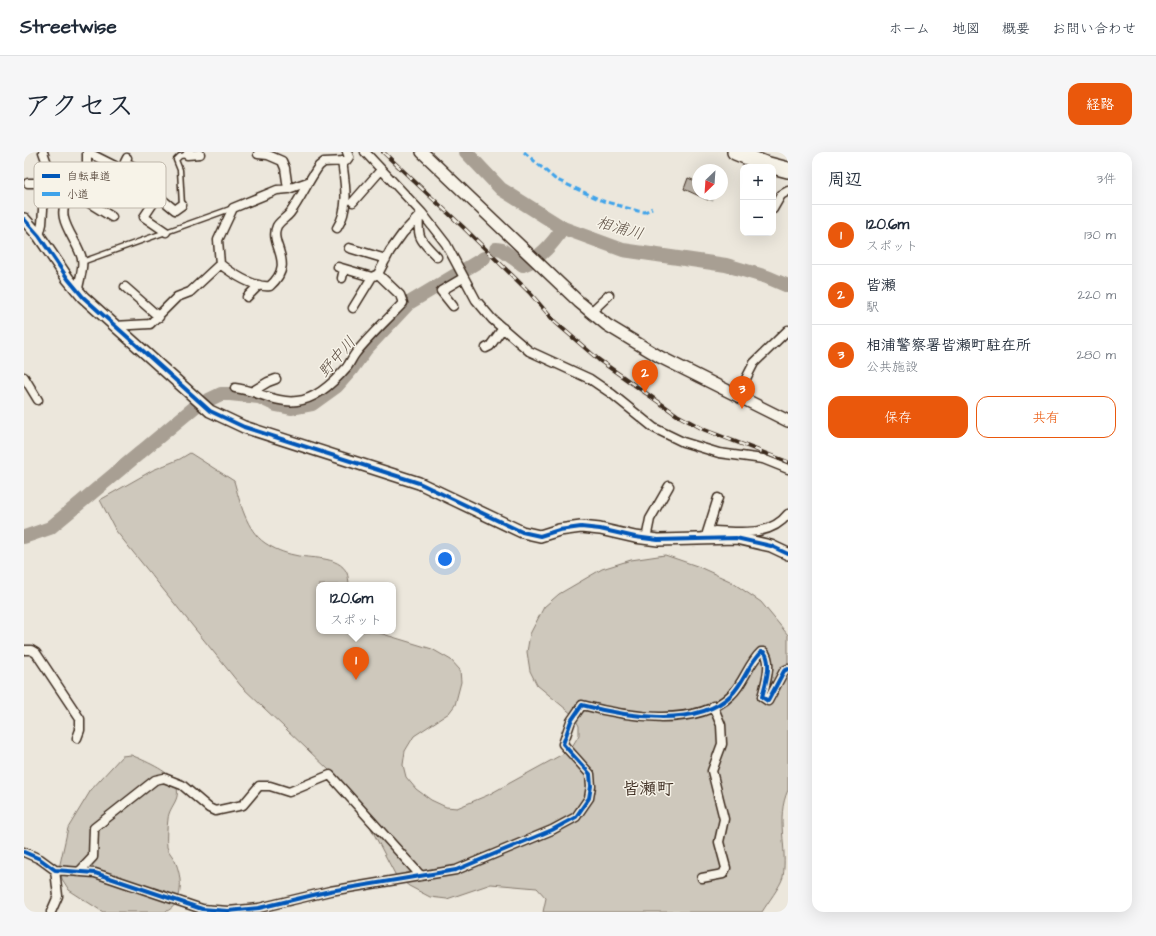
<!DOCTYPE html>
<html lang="ja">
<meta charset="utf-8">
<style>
body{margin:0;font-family:"Architects Daughter","Klee One",sans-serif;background:#f6f6f7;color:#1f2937}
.controls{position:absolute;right:12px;top:12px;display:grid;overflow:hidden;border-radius:8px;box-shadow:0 4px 16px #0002}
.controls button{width:36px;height:36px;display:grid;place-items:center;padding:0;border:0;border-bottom:1px solid #e0e1e3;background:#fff;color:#1f2937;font:20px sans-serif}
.compass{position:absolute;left:668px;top:12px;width:36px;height:36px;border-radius:50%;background:#fff;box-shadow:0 4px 16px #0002;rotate:205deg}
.you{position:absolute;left:421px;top:407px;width:14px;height:14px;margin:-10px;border:3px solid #fff;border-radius:50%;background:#1a73e8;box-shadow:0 0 0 6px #1a73e833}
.badge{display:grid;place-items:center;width:26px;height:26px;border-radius:50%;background:#ea580c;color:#fff;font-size:13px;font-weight:700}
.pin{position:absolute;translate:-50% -33px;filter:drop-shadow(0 1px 2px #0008)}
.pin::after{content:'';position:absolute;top:21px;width:14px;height:12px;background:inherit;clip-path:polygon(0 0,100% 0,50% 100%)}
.popup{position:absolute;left:292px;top:430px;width:80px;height:52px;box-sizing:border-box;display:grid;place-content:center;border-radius:8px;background:#fff;filter:drop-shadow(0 1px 3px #0005);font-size:13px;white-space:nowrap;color:#747a83}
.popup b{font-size:15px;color:#1f2937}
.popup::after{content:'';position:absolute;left:50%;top:100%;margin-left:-8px;border:8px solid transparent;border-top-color:#fff}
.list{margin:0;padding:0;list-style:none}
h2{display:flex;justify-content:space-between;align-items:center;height:52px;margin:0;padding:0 16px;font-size:17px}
h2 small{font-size:13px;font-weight:400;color:#747a83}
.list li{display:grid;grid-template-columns:26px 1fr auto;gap:12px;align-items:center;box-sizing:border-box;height:60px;padding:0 16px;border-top:1px solid #e0e1e3}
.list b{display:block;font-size:15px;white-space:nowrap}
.list p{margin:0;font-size:13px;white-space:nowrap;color:#747a83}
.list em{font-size:13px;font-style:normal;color:#747a83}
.actions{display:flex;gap:8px;padding:12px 16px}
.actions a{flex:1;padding:9px 0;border:1px solid #ea580c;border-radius:12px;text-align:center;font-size:14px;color:#ea580c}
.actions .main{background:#ea580c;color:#fff}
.map{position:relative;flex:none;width:764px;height:760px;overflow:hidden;border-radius:12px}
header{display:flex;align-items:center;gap:24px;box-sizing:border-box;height:56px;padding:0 20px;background:#fff;border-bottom:1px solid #e0e1e3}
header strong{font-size:19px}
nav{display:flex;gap:22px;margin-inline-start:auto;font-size:14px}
.intro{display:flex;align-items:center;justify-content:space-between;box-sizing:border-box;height:96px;padding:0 24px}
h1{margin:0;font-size:28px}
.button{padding:10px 18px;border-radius:12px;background:#ea580c;color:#fff;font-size:14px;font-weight:700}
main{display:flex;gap:24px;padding:0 24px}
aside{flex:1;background:#fff;border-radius:12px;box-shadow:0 4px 16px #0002}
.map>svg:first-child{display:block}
.green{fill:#cec8bc;stroke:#84796d}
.shadow{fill:#0003}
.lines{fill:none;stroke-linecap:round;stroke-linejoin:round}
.river{stroke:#a89f93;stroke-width:14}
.building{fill:#bab2a7;stroke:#3b2a1e}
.lane-casing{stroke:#3b2a1e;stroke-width:7}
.street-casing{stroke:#3b2a1e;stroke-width:11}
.secondary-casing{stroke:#3b2a1e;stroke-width:14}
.highway-casing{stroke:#3b2a1e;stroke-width:18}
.lane{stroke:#f7f3e8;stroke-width:4}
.street{stroke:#f7f3e8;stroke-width:8}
.secondary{stroke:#f7f3e8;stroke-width:11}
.highway{stroke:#f7f3e8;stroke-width:15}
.rail-casing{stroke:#3b2a1e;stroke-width:4}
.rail{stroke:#f7f3e8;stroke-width:2.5;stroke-dasharray:8;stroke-linecap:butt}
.quiet{stroke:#3fa3ea;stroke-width:3;stroke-dasharray:6 3;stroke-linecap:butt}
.cycleway-casing{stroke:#f7f3e8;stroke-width:6}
.cycleway{stroke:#0057b8;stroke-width:4}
.labels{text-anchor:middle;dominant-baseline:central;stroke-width:3;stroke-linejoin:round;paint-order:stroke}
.water-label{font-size:16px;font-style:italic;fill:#615347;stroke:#f7f3e8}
.quarter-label{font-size:17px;font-weight:bold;fill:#3b2a1e;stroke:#f7f3e8}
.key{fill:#f7f3e8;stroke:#bfb7ab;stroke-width:1}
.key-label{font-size:11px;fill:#3b2a1e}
</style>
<header>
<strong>Streetwise</strong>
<nav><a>ホーム</a><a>地図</a><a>概要</a><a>お問い合わせ</a></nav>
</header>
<div class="intro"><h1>アクセス</h1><a class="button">経路</a></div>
<main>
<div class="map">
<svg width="764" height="760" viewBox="0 0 764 760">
<rect width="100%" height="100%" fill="#ece7dc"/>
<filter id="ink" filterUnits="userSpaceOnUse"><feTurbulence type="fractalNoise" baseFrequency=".025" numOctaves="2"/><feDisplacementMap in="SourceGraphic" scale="8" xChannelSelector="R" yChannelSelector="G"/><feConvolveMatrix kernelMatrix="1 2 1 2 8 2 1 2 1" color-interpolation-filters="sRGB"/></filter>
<g filter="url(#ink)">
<path class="green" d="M166 301 210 329C216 350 222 378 241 391 250 397 260 401 270 403 285 407 315 403 323 421 324 424 325 429 325 433H295V479H349L408 497 427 508 436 518 437 530 431 553 425 561 390 584 381 599 379 613 382 625 392 637 407 648 422 655 433 656 464 643 537 603 549 593 555 583V574L549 563 513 533 506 519 503 500 506 482 520 455 535 442 578 417 607 408 641 403 673 414 706 429 737 450 764 483V638C751 667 764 695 759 725 756 735 744 750 738 760H519L522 746 513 736 467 732 423 747 406 745 385 734 372 724 328 640 217 534 92 379 76 348 129 318 156 307Z
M107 603C119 608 145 619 151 630 159 648 145 653 144 667 143 675 142 687 143 695 144 700 149 704 151 709 158 724 161 752 141 760H79L45 738 38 727 36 712 44 676 67 638 98 604Z"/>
<path class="shadow" d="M674 31V42H692L689 50 666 39Z"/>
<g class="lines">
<path class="river" d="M442 0 477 37 539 76 599 98 702 113 743 125 764 134
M472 97 478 98 499 113C517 106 529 91 539 76
M0 385 26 376 172 254 197 242H206L235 245 252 253 267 256 288 252 313 234 327 218 342 197 385 151 460 106"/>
</g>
<path class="building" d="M664 26 674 30V42H686L684 48 660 37Z"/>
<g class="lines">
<g class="lane-casing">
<path id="lane" d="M158 53 156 18 152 8 156 4 163 3
M58 110 209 56"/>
</g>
<g class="street-casing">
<path id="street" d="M63 0 91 14
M63 0V16
M165 0 163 3 176 2
M341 0 398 61 422 92 452 148 468 167 505 199 566 227 588 242 630 276 659 290 695 301 739 307 764 317
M234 2 244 3 258 9 261 16 264 37
M103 6 101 10 114 17 117 31 134 44
M284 30 264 37 253 38 209 56 194 88 196 112C209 122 229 136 246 134 273 110 244 93 253 74 256 69 262 66 266 61 277 46 284 29 295 14L300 10 322 9 325 5 323 0
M4 31H26
M329 50 357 18
M749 57 757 43 764 39
M395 65C393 88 398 89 413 105
M313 76C326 56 321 31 318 9
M142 80 120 65 134 44 151 58 158 53
M15 84 18 72 20 43 27 29 25 17 19 0
M325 96 362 107
M314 115 348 125
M318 126 320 117
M101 135 135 165
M54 137C55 129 60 115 58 107 54 87 27 65 46 44H54L88 65
M223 145 235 133
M429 154 417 139 439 126
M329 156 348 125 354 122 366 99 379 81 398 61
M567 160 585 143
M90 174 126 172 153 145 166 140 196 112
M462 196 466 194 479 176
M0 225 14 248
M211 236C231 238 253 252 273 249 293 247 311 229 323 215 326 211 328 206 331 202 345 184 363 168 379 151L376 143 354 122
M229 239 244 230 252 227
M713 244 730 211 764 178
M622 387 626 367 645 334
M681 387 694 346
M689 387 691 379C717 380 746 385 764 362
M0 498H7L12 501 56 567V578L53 586
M0 700 16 707 31 718 71 721 178 757 204 759 235 756 306 739 432 718 528 678 552 665 565 646 567 634 566 622 539 592 547 569 558 553C599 564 673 577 707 543 720 531 724 512 737 500H740C749 510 741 533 738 545L744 549 760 519 764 517
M55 720 69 705 70 676 131 628 140 626 158 633 185 656 191 659 219 653 235 634H246L265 640 306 623 397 724
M678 726 699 722 702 716 695 690 700 667 688 619 698 592 697 573 689 554
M27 760 34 744 31 718"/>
</g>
<g class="secondary-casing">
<path id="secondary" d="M398 0 555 150 583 173 636 205 764 269
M0 67 15 84 44 127 59 145 186 259 220 275 395 331 498 380 516 384 535 378 557 375 576 377 611 385 634 388 712 386 747 394 764 402"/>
</g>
<g class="highway-casing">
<path id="highway" d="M711 0 741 12 764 18"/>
</g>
<use href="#lane" class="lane"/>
<use href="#street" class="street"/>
<use href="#secondary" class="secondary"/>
<use href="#highway" class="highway"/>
<g class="rail-casing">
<path id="rail" d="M359 0 439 75 505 140 531 170 575 208 653 263 681 278 764 310"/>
</g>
<use href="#rail" class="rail"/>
<path class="quiet" d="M500 0 531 27 579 49 614 59 621 60 628 56"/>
<g class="cycleway-casing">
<path id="cycleway" d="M0 67 15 84 44 127 59 145 186 259 220 275 395 331 498 380 516 384 535 378 557 375 576 377 611 385 634 388 712 386 747 394 764 402
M0 700 16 707 31 718 71 721 178 757 204 759 235 756 306 739 432 718 528 678 552 665 565 646 567 634 566 622 539 592 547 569 558 553C599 564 673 577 707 543 720 531 724 512 737 500H740C749 510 741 533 738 545L744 549 760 519 764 517"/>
</g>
<use href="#cycleway" class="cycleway"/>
</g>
</g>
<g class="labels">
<g class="water-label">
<text transform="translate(596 76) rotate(16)">相浦川</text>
<text transform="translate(313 205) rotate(-49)">野中川</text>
</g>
<g class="quarter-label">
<text x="624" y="637">皆瀬町</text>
</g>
</g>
<rect x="10" y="10" width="132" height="46" rx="6" class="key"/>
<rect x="18" y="22" width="18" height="4" fill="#0057b8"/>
<rect x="18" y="40" width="18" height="4" fill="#3fa3ea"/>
<g class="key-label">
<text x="43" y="28">自転車道</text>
<text x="43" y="46">小道</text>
</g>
</svg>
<div class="controls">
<button>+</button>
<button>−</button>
</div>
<svg class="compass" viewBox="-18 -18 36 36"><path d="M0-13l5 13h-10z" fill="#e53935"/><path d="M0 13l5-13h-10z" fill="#747a83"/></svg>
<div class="you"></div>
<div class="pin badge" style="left:332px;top:528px">1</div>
<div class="popup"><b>120.6m</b>スポット</div>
<div class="pin badge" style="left:621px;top:241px">2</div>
<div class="pin badge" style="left:718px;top:257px">3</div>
</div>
<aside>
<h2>周辺<small>3件</small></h2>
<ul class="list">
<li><span class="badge">1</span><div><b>120.6m</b><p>スポット</p></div><em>130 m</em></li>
<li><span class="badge">2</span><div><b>皆瀬</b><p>駅</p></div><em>220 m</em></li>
<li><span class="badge">3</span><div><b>相浦警察署皆瀬町駐在所</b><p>公共施設</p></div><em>280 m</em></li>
</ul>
<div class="actions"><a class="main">保存</a><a>共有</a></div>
</aside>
</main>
